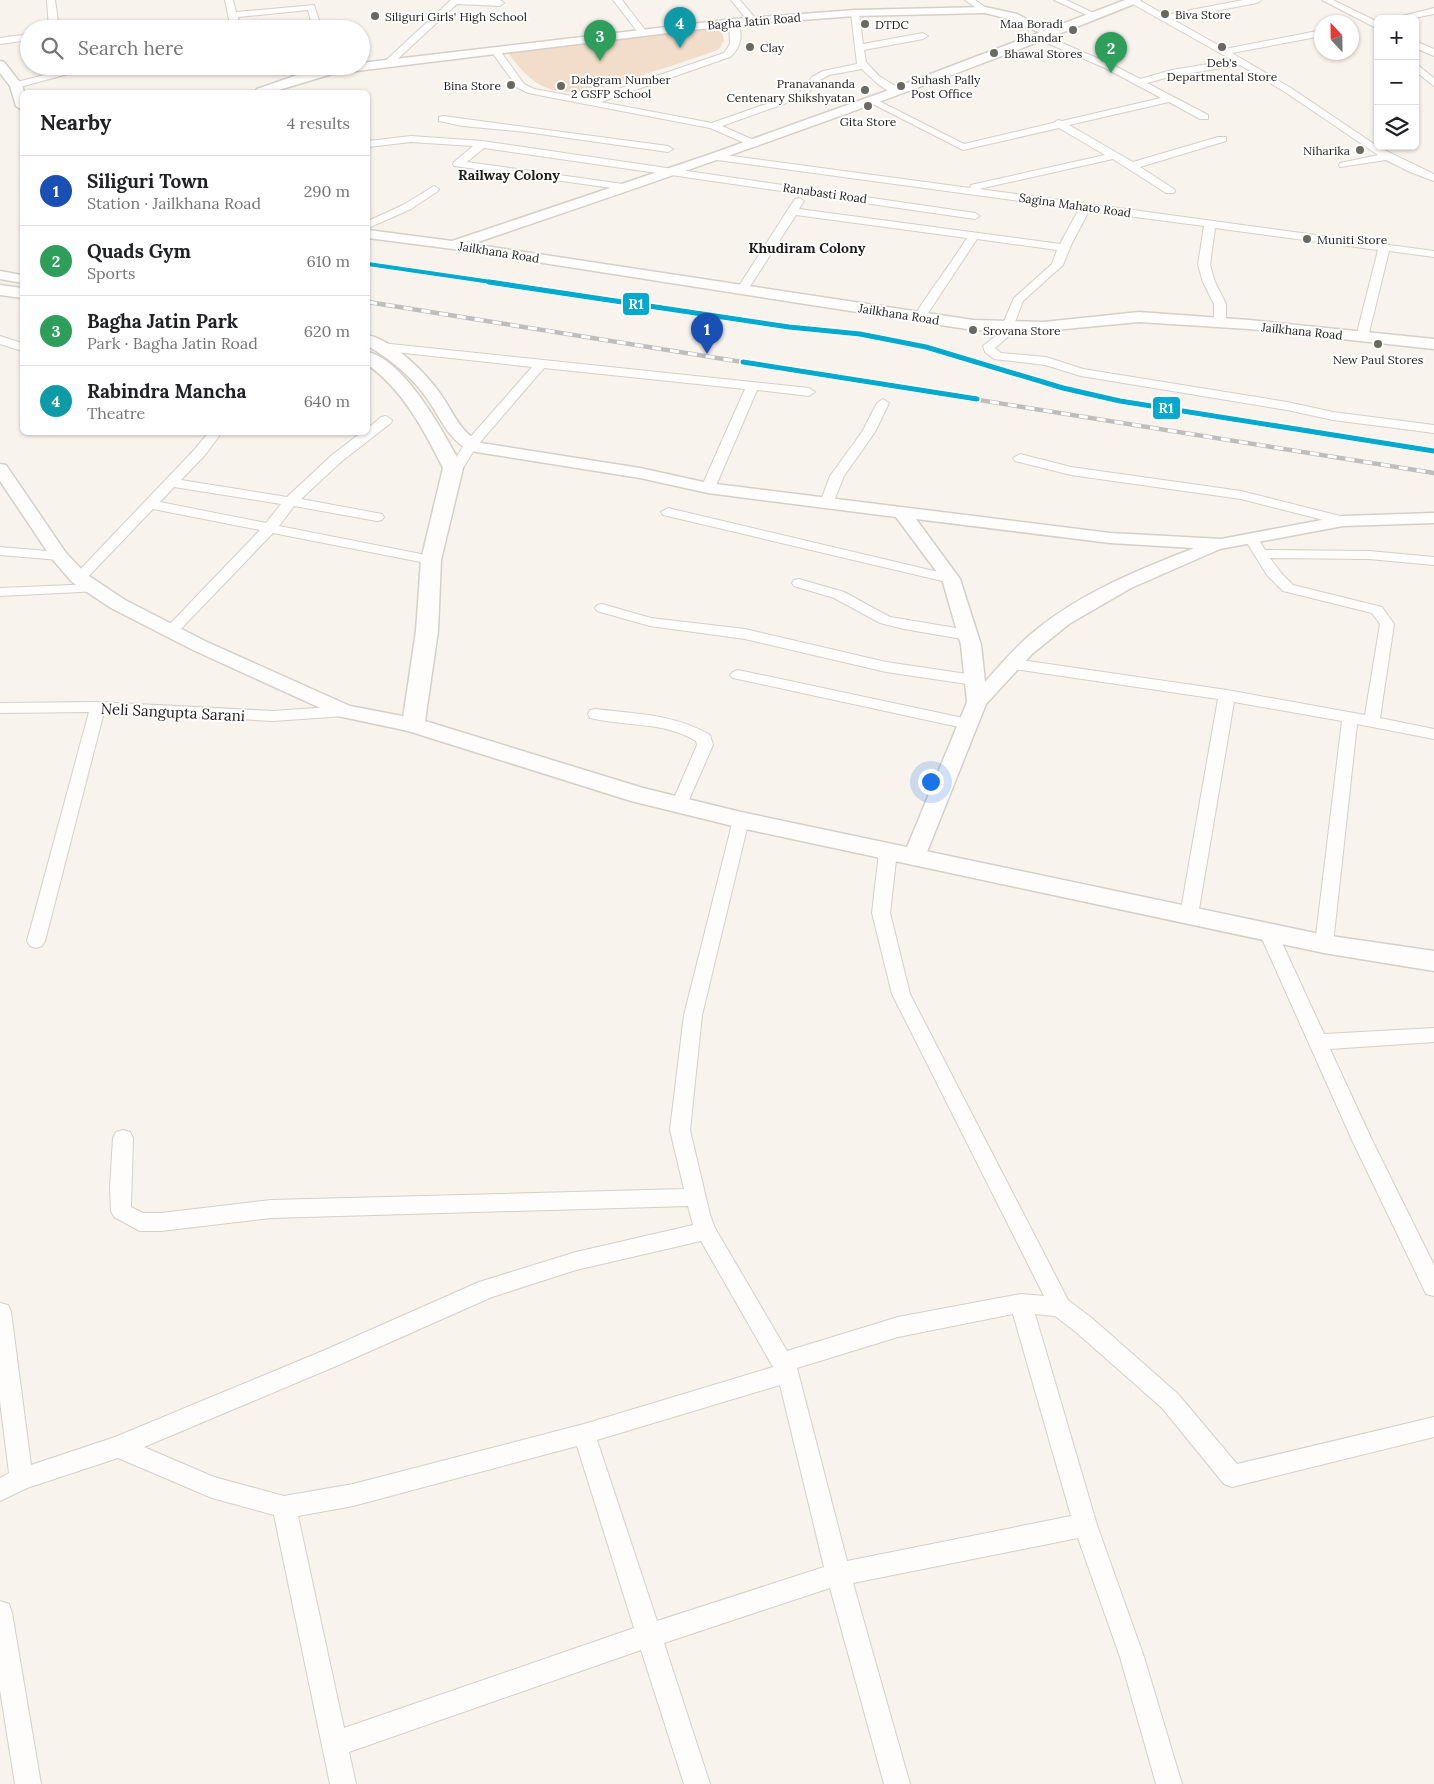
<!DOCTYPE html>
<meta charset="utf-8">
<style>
body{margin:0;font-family:Lora,serif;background:#f2f2f2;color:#202124}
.controls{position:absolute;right:15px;top:15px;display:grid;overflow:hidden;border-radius:8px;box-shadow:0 1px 4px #0004}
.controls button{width:45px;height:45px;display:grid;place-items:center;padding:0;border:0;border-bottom:1px solid #e0e0e0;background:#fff;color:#202124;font:25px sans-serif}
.compass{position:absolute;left:1314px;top:15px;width:45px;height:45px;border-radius:50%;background:#fff;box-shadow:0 1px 4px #0004;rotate:338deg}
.you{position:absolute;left:930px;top:781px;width:18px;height:18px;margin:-12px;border:4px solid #fff;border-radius:50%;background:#1a73e8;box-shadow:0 0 0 8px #1a73e833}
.badge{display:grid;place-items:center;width:32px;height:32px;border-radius:50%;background:#6b6761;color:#fff;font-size:16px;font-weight:700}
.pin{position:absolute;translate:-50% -41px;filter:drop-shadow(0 1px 2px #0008)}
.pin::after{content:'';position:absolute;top:26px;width:18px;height:15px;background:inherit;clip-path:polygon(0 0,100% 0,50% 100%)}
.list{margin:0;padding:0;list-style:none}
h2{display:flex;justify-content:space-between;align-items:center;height:65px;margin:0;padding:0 20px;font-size:21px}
h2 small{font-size:16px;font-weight:400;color:#757577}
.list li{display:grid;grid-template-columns:32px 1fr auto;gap:15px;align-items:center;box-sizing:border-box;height:70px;padding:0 20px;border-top:1px solid #e0e0e0}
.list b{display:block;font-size:19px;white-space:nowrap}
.list p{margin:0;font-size:16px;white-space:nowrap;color:#757577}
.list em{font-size:16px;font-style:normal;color:#757577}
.icon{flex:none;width:28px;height:28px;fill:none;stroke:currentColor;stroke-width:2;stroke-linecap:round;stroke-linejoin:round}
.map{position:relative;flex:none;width:1434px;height:1784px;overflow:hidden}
.search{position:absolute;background:#fff;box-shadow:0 1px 4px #0004;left:20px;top:20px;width:350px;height:55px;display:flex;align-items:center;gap:12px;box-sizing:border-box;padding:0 18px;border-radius:28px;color:#757577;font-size:19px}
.panel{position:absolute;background:#fff;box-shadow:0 1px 4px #0004;left:20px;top:90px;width:350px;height:345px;border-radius:8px}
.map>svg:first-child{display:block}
.green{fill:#f1ddc9}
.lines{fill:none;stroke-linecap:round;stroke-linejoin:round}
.minor-casing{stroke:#d5cfca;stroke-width:2}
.tertiary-casing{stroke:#d5cfca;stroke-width:3}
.secondary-casing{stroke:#d5cfca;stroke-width:3}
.minor{fill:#fefdfc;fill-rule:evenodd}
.tertiary{fill:#fefdfc;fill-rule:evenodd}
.secondary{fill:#fefdfc;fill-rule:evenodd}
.rail-casing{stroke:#bebdbb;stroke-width:4.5}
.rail{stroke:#fff;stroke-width:3;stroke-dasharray:9;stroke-linecap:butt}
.rail-1-far1-casing{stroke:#fff;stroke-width:5.5}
.rail-1-casing{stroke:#fff;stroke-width:8}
.rail-1-far1{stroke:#00a9ce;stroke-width:4}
.rail-1{stroke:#00a9ce;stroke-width:5}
.poi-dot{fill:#6b6761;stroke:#fff;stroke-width:2}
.labels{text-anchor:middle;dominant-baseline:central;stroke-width:4;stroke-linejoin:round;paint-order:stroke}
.far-poi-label{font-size:12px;fill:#1f1b16;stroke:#fff;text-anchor:start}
.far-street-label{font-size:12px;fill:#1f1b16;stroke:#fff}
.far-neighbourhood-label{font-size:14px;font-weight:bold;fill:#1f1b16;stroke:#fff}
.street-label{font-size:15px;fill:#1f1b16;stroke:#fff}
.line-badge{stroke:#fff;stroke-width:2}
.badge-label{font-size:14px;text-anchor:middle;font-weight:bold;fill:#fff}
</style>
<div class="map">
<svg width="1434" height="1784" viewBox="0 0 1434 1784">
<rect width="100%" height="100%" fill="#f9f3ed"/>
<path class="green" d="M715 28 721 29 724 40 720 48 715 51C690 60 664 68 639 76 584 94 545 109 508 52Z"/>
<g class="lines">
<g class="minor-casing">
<path id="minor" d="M47 0H55L59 29H49Z
M225 0H233L236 12 314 5 322 29H313L308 10 238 17 240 29H231Z
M451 0H500L504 3 500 6 457 4 389 67H383V63Z
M613 0H622L646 31V35H640Z
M731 0H740L755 18V22H749Z
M965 0H975L989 10 988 12H982Z
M1054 0H1066L1100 16 1099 18H1093Z
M1130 0H1139L1165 15 1243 0H1261L1257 3 1172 19 1225 49 1322 30V36L1232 53 1291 88 1380 148 1434 174V181L1410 172 1386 160 1340 167 1339 165 1340 163 1378 155 1285 92 1240 65 1173 76 1147 83 1208 115V119H1200L1169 102 1069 125 1133 162 1218 137H1226V141L1140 167 1174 189 1175 191 1174 193H1166L1113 159 979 189 1434 251V257L1389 251 1368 337 1362 341 1356 337 1378 250 1215 228 1210 265 1215 282 1226 304V322L1220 326 1214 322V304L1203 282 1198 265 1204 226 1089 211 1072 243 1063 265 1023 301 1010 335 995 348 1001 353 1046 357 1083 369 1287 402 1333 412 1434 425V433L1333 420 1287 410 1081 376 1045 365 994 359 985 352 983 346 999 333 1014 298 1052 264 1057 250 977 239 924 319 920 320 914 316C931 289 950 265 967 238L796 215 747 291H739L737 289 787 211 795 199 799 198 804 201 799 209 1060 244 1079 209 717 160 712 157 717 154 970 188 971 185 975 184 1105 155 1059 128 963 150 867 101 872 98 875 99 964 144 1053 123 1058 120 1062 121 1161 98 1105 68 1040 40V36H1046L1111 64 1140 79 1172 70 1232 60 1131 3Z
M1322 0H1333L1378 22V29Z
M1434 8V14L1409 19H1390Z
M855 10 859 13 863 44 923 33 928 36 923 39 864 50 866 62 879 76 900 89V93C887 95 871 78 862 69L829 75 818 81 806 96 722 126 758 142V146L754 147 710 128 528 93 518 88 491 51 493 49H499L524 84 534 89 589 99 724 53 730 44 729 22 731 20H737C743 33 742 47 730 57L601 102 712 123 800 92 812 77 823 71 857 64 851 13Z
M29 34V40L0 44V38Z
M1415 41 1434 49V56L1415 48Z
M1415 63 1434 78V86L1415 71Z
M80 66H98L16 88 11 85 13 83Z
M443 116 668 146 673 149 668 152 526 132 463 126 439 121V117Z
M411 136 482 141 975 213 980 216 975 219 484 148 467 162 630 185 631 187 630 189 626 190 454 166 453 164 454 162 473 146 411 142 368 147V141Z
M434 186 439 189 438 191 411 209 368 228V221L403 205Z
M0 336 22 343V351L0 344Z
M381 343 809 388 815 392 809 396 757 390 715 488 708 492 701 488 745 389 544 368 476 447 458 476 453 477 446 473 466 442 532 367 377 350 375 347 377 344Z
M883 399 889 403 875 432 844 476 832 506H822L820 503 830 476 862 432 877 403Z
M386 416 392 420 391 423 342 461 301 499 382 514 384 517 382 520 377 521 294 506 279 526 431 556 436 557 438 560 436 563 431 564 273 533 176 634H166L164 631 166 628 260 530 153 509 84 581H74L72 578 195 449 209 432H222L205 455 181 480 287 497 332 455 362 432H368V428L381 417ZM174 487 281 504 266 523 160 502Z
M1020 454 1071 467 1241 491 1348 518 1350 521 1343 525 1241 499 1071 475 1015 461 1013 458Z
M668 508 951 575 956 576 958 579 956 582 951 583 663 515 661 512Z
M1251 534 1256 535 1265 550 1369 551 1434 557V565L1369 559 1270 558 1282 574 1293 585 1382 607 1394 624 1380 718 1434 729V739L1357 724 1333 944 1330 949 1324 951 1318 949 1315 944 1342 721 1234 702 1198 915 1195 919 1189 921 1183 919 1180 915 1218 699 1014 669 1009 667 1006 664 1009 661 1014 659 1227 690 1365 715 1380 624 1372 613 1283 591 1267 575 1244 538Z
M0 547 59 552 64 553 66 556 64 559 59 560 0 555Z
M799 579 844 592 890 617 968 630 973 632 975 635 973 638 968 640 904 629 880 623 834 598 794 586 792 583 794 580Z
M95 584 100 585 102 588 100 591 0 596V588Z
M602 604 651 618 745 629 886 662 974 675 979 677 982 680 979 683 974 685 886 672 745 639 650 626 597 611 595 608 597 605Z
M738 670 968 719 974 720 976 724 974 728 968 729 733 678 730 675 733 672Z
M98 702 273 711 345 706 351 707 353 711 351 715 345 716 273 721 104 712 45 941 42 946 36 948 30 946 27 941 89 712 0 713V703Z
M596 709C635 714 675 714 710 735L713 745 685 809 679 811 673 809 671 805 697 745 696 741C663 721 627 727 590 718L588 714 590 710Z
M741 814 747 816 749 820 702 1015 690 1130 710 1215 715 1228 787 1351 898 1317 1021 1294 1044 1296 892 994 872 913 879 852 882 848 888 846 894 848 897 852 890 913 910 994 1068 1300 1093 1319 1178 1394 1237 1464 1434 1417V1437L1232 1487 1224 1484 1162 1408 1077 1333 1055 1316 1035 1314 1097 1525 1144 1657 1182 1784H1156L1120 1657 1078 1538 853 1583 910 1784H884L830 1588 664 1643 710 1784H684L641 1650 349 1752 356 1784H330L274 1515 212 1498 118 1458 27 1488 0 1501V1478L9 1473 0 1401V1303L8 1305 11 1312 31 1465 115 1437 325 1350 479 1282 576 1252 693 1225 688 1206 271 1218 161 1231H140L114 1217 111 1211 110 1187 113 1138 116 1132 123 1130 130 1132 133 1138 131 1207 143 1213H161L271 1200 684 1189 670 1130 684 1015 733 820 735 816ZM701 1241 773 1367 584 1424 353 1484 284 1496 214 1477 144 1447 341 1364 492 1297 576 1270ZM1013 1314 1071 1516 847 1561 797 1368 898 1337ZM780 1385 824 1567 657 1621 597 1440ZM577 1446 634 1628 344 1728 298 1516 353 1506Z
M1268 926 1274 927 1277 932 1324 1034 1434 1028V1042L1330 1049 1372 1140 1434 1265V1296L1426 1294 1352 1140 1259 932 1262 927Z
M0 1601 9 1604 12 1613 41 1784H15L0 1690Z"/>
</g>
<g class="tertiary-casing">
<path id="tertiary" d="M1125 0H1141L1139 2C919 91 696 168 472 244L973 320 1044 322 1139 312 1249 320 1434 339V349L1249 329 1139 322 1044 331 973 330 453 249 368 238V230L452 241 708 155 878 94Z
M985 7 1017 14 1046 29 1040 33 1036 31 1009 19 985 13 855 16 734 25 332 74 272 92H255L257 89 306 72 332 66H361V63L734 19 855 10Z
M0 61 4 62 22 85 24 92H22V110L16 106 10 86 0 73Z
M0 271 22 275V283L0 279Z
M368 335C395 342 427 374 442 396 454 414 460 432 481 443L640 468 708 483 1110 533 1221 539 1343 516 1434 513V523L1343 526 1220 549 1131 588 1069 624 1032 654 986 704 925 857 922 862 914 865 906 862 903 857 967 702 961 645 942 579 896 517 708 493 640 478 470 451C447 438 441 418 426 397 411 376 390 359 368 346ZM916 519 1110 543 1194 548C1139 570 1082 592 1036 630 1017 645 1001 664 985 682L981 645 960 579Z
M0 464 6 465 66 553 86 574 125 600 207 642 350 706 413 718 420 720 423 725 420 730 413 732 338 716 193 650 111 608 72 582 53 560 0 481Z"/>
</g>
<g class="secondary-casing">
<path id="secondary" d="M0 285 22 288V298L0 295Z
M368 352C406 361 445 435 463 468L441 560 438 631 425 721 643 788 741 812 1324 935 1434 951V971L1324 953 741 828 631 801 405 730 402 725 416 631 421 560 443 468C424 430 403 390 368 365Z"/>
</g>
<use href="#minor" class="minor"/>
<use href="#tertiary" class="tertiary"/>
<use href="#secondary" class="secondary"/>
<g class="rail-casing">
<path id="rail" d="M368 302 1434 473"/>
</g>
<use href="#rail" class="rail"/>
<g class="rail-1-far1-casing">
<path id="rail-1-far1" d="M368 264 498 283"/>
</g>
<g class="rail-1-casing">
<path id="rail-1" d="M489 282 789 327 860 334 926 347 1063 388 1120 401 1434 451
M743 362 977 399"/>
</g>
<use href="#rail-1-far1" class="rail-1-far1"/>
<use href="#rail-1" class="rail-1"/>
</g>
<g class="poi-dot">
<circle cx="1165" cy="14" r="5"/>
<circle cx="375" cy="16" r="5"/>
<circle cx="865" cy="24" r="5"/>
<circle cx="1073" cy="30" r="5"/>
<circle cx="750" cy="47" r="5"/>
<circle cx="1222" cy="47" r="5"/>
<circle cx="994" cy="53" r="5"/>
<circle cx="511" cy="85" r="5"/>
<circle cx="561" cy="86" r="5"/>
<circle cx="901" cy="86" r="5"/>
<circle cx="865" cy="90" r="5"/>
<circle cx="868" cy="106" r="5"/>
<circle cx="1360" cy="150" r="5"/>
<circle cx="1307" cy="239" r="5"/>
<circle cx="973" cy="330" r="5"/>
<circle cx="1378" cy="344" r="5"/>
</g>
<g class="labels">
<g class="far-poi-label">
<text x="1175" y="14">Biva Store</text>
<text x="385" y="16">Siliguri Girls' High School</text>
<text x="1063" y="23" text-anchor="end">Maa Boradi<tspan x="1063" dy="14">Bhandar</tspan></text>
<text x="875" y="24">DTDC</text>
<text x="760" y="47">Clay</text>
<text x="1004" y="53">Bhawal Stores</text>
<text x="1222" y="62" text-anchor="middle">Deb's<tspan x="1222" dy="14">Departmental Store</tspan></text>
<text x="571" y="79">Dabgram Number<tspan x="571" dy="14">2 GSFP School</tspan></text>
<text x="911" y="79">Suhash Pally<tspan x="911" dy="14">Post Office</tspan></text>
<text x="855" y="83" text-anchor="end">Pranavananda<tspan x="855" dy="14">Centenary Shikshyatan</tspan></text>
<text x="501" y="85" text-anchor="end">Bina Store</text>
<text x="868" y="121" text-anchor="middle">Gita Store</text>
<text x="1350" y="150" text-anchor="end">Niharika</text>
<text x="1317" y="239">Muniti Store</text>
<text x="983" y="330">Srovana Store</text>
<text x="1378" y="359" text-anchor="middle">New Paul Stores</text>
</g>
<g class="far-street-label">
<text transform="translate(754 21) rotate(-5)">Bagha Jatin Road</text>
<text transform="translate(825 193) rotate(8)">Ranabasti Road</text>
<text transform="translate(1075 205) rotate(8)">Sagina Mahato Road</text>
<text transform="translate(499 252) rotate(9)">Jailkhana Road</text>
<text transform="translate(899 314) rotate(9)">Jailkhana Road</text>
<text transform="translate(1302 331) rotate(6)">Jailkhana Road</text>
</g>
<g class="far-neighbourhood-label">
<text x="509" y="175">Railway Colony</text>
<text x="807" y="248">Khudiram Colony</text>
</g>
<g class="street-label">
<text transform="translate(173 712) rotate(3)">Neli Sangupta Sarani</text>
</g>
</g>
<g class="line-badge">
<rect x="622" y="292" width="28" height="24" rx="5" fill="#00a9ce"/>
<rect x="1152" y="396" width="29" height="24" rx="5" fill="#00a9ce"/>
</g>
<g class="badge-label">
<text x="636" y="309">R1</text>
<text x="1166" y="413">R1</text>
</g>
</svg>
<div class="controls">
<button>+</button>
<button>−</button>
<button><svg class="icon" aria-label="layers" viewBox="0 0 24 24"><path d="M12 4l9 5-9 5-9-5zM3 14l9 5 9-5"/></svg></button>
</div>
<svg class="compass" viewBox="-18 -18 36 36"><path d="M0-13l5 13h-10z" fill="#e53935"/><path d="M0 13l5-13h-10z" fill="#757577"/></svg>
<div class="you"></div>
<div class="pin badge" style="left:707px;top:354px;background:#1a4fb4">1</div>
<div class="pin badge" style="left:1111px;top:73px;background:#2e9e5b">2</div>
<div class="pin badge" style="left:600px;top:61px;background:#2e9e5b">3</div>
<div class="pin badge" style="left:680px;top:48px;background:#0f9aa8">4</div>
<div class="search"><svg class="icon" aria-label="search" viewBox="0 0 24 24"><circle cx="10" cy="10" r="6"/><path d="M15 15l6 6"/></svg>Search here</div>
<section class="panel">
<h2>Nearby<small>4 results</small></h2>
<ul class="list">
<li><span class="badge" style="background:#1a4fb4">1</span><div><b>Siliguri Town</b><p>Station · Jailkhana Road</p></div><em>290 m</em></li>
<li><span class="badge" style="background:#2e9e5b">2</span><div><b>Quads Gym</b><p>Sports</p></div><em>610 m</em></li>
<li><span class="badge" style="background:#2e9e5b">3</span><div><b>Bagha Jatin Park</b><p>Park · Bagha Jatin Road</p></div><em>620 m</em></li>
<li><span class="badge" style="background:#0f9aa8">4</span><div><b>Rabindra Mancha</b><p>Theatre</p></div><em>640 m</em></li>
</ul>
</section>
</div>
